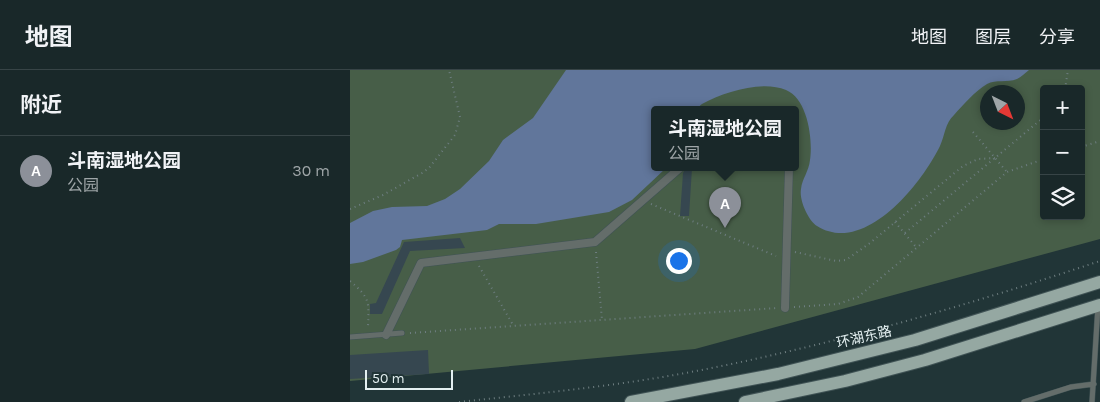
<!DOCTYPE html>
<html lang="zh">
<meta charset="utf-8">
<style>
body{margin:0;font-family:Karla,"Noto Sans SC",sans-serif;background:#263435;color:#f1f3f6}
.controls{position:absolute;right:15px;top:15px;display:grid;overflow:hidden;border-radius:5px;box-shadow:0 2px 8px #0003}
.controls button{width:45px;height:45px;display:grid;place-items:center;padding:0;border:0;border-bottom:1px solid #374446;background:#192829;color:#f1f3f6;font:25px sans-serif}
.compass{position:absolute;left:630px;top:15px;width:45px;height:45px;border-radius:50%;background:#192829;box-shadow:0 2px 8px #0003;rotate:138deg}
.scale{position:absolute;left:15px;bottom:12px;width:88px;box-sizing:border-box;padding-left:5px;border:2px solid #e3eff0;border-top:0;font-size:14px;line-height:18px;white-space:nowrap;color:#e3eff0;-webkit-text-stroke:4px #213537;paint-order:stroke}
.you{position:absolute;left:328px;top:190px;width:18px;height:18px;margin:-12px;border:4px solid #fff;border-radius:50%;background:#1a73e8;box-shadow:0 0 0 8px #1a73e833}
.badge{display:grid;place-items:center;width:32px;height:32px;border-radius:50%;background:#8c9099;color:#fff;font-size:16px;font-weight:700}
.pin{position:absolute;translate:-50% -41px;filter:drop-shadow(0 1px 2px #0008)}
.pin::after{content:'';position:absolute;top:26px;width:18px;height:15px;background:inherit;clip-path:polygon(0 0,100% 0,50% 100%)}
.popup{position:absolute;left:301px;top:36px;width:148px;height:65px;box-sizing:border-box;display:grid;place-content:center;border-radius:5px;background:#192829;filter:drop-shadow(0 1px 4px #0005);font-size:16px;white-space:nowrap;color:#9fa6a8}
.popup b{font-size:19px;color:#f1f3f6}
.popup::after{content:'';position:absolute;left:50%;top:100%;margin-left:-10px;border:10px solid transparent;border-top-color:#192829}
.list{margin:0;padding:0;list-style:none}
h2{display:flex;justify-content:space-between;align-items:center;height:65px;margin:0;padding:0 20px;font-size:21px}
h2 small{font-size:16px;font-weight:400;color:#9fa6a8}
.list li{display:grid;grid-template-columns:32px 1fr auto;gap:15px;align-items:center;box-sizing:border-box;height:70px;padding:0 20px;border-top:1px solid #374446}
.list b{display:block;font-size:19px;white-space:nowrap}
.list p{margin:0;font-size:16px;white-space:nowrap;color:#9fa6a8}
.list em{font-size:16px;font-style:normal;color:#9fa6a8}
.icon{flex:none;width:28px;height:28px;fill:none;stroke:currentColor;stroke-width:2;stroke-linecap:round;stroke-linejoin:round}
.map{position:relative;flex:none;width:750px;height:332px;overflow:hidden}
header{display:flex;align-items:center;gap:30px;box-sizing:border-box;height:70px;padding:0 25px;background:#192829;border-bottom:1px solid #374446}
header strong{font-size:24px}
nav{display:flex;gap:28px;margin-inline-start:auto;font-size:18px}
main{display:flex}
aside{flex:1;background:#192829}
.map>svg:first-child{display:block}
.green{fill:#475e48;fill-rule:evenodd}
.water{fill:#61769b}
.building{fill:#364750}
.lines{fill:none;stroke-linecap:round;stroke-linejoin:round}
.service-casing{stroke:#405355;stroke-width:6}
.pedestrian-casing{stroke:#405355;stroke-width:9}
.primary-casing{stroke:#405355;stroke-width:14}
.path{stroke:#6e7e80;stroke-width:2;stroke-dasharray:1 4;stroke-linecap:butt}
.service{stroke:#646d6a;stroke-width:5}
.pedestrian{stroke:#646d6a;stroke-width:8}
.primary{stroke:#95a8a2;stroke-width:12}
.labels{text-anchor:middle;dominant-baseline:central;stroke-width:4;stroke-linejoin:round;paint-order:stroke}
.street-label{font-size:14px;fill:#e3eff0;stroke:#213537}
</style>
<header>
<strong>地图</strong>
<nav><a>地图</a><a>图层</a><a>分享</a></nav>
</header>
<main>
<aside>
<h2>附近<small></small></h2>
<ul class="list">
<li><span class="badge">A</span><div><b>斗南湿地公园</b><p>公园</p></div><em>30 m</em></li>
</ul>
</aside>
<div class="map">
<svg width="750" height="332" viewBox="0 0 750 332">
<rect width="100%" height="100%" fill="#213537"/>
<path class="green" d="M0 0H750V169L345 279 0 311ZM694 19H731V146H694ZM638 22H668V52H638ZM305 39H445V97H305Z"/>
<path class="water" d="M216 0H679C675 3 671 7 667 9 657 13 646 9 637 14 625 21 613 35 604 45 595 53 595 65 590 76 572 113 515 186 467 156 458 150 449 130 451 119 452 109 459 101 460 90 463 70 458 29 436 20 412 10 374 22 352 34 350 35 349 38 346 39 339 42 314 39 305 39V97H316L315 99 282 130 259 142 186 154H149L137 160 52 170 50 177 46 180 13 192 0 194V153L23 141 42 137 77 136 95 129 110 119 139 91 153 70 183 48Z"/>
<path class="building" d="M336 98H342L339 146H330L333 103Z
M110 168 115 178 60 181 32 244H20V234L26 233 54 172Z
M78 280 79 304 0 309V285Z"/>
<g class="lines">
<g class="service-casing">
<path id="service" d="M0 267 52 263
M674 332 721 317 744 314
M742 332 748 236"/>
</g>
<g class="pedestrian-casing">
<path id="pedestrian" d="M435 238 439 97
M36 265 71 193 245 172 331 97"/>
</g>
<g class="primary-casing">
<path id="primary" d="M281 332 428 304 565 270 750 212
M395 332 495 311 575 290 750 235"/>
</g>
<path class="path" d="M715 19 718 0
M623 62 657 102
M731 77 750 71
M301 134 426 186
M0 139 33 125 72 103 79 98 105 65 110 47 99 0
M545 152 566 177
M555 163 694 47
M246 182 252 250
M445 182 486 191 496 190 520 173 613 96 628 89 645 88
M129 196 163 255
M0 211C20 228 19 231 18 257
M444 237 488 234 508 227 657 102 694 89
M60 263 427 238
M109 332C183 324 257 317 330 304 473 278 612 237 750 191"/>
<use href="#service" class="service"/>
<use href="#pedestrian" class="pedestrian"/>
<use href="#primary" class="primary"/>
</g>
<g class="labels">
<g class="street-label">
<text transform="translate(514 267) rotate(-13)">环湖东路</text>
</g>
</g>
</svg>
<div class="controls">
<button>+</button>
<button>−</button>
<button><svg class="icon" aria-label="layers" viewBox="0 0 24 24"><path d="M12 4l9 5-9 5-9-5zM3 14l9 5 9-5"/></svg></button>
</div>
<svg class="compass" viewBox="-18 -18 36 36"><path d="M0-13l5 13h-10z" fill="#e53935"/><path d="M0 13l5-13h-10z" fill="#9fa6a8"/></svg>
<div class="scale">50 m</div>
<div class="you"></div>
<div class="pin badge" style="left:375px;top:158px">A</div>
<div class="popup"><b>斗南湿地公园</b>公园</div>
</div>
</main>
